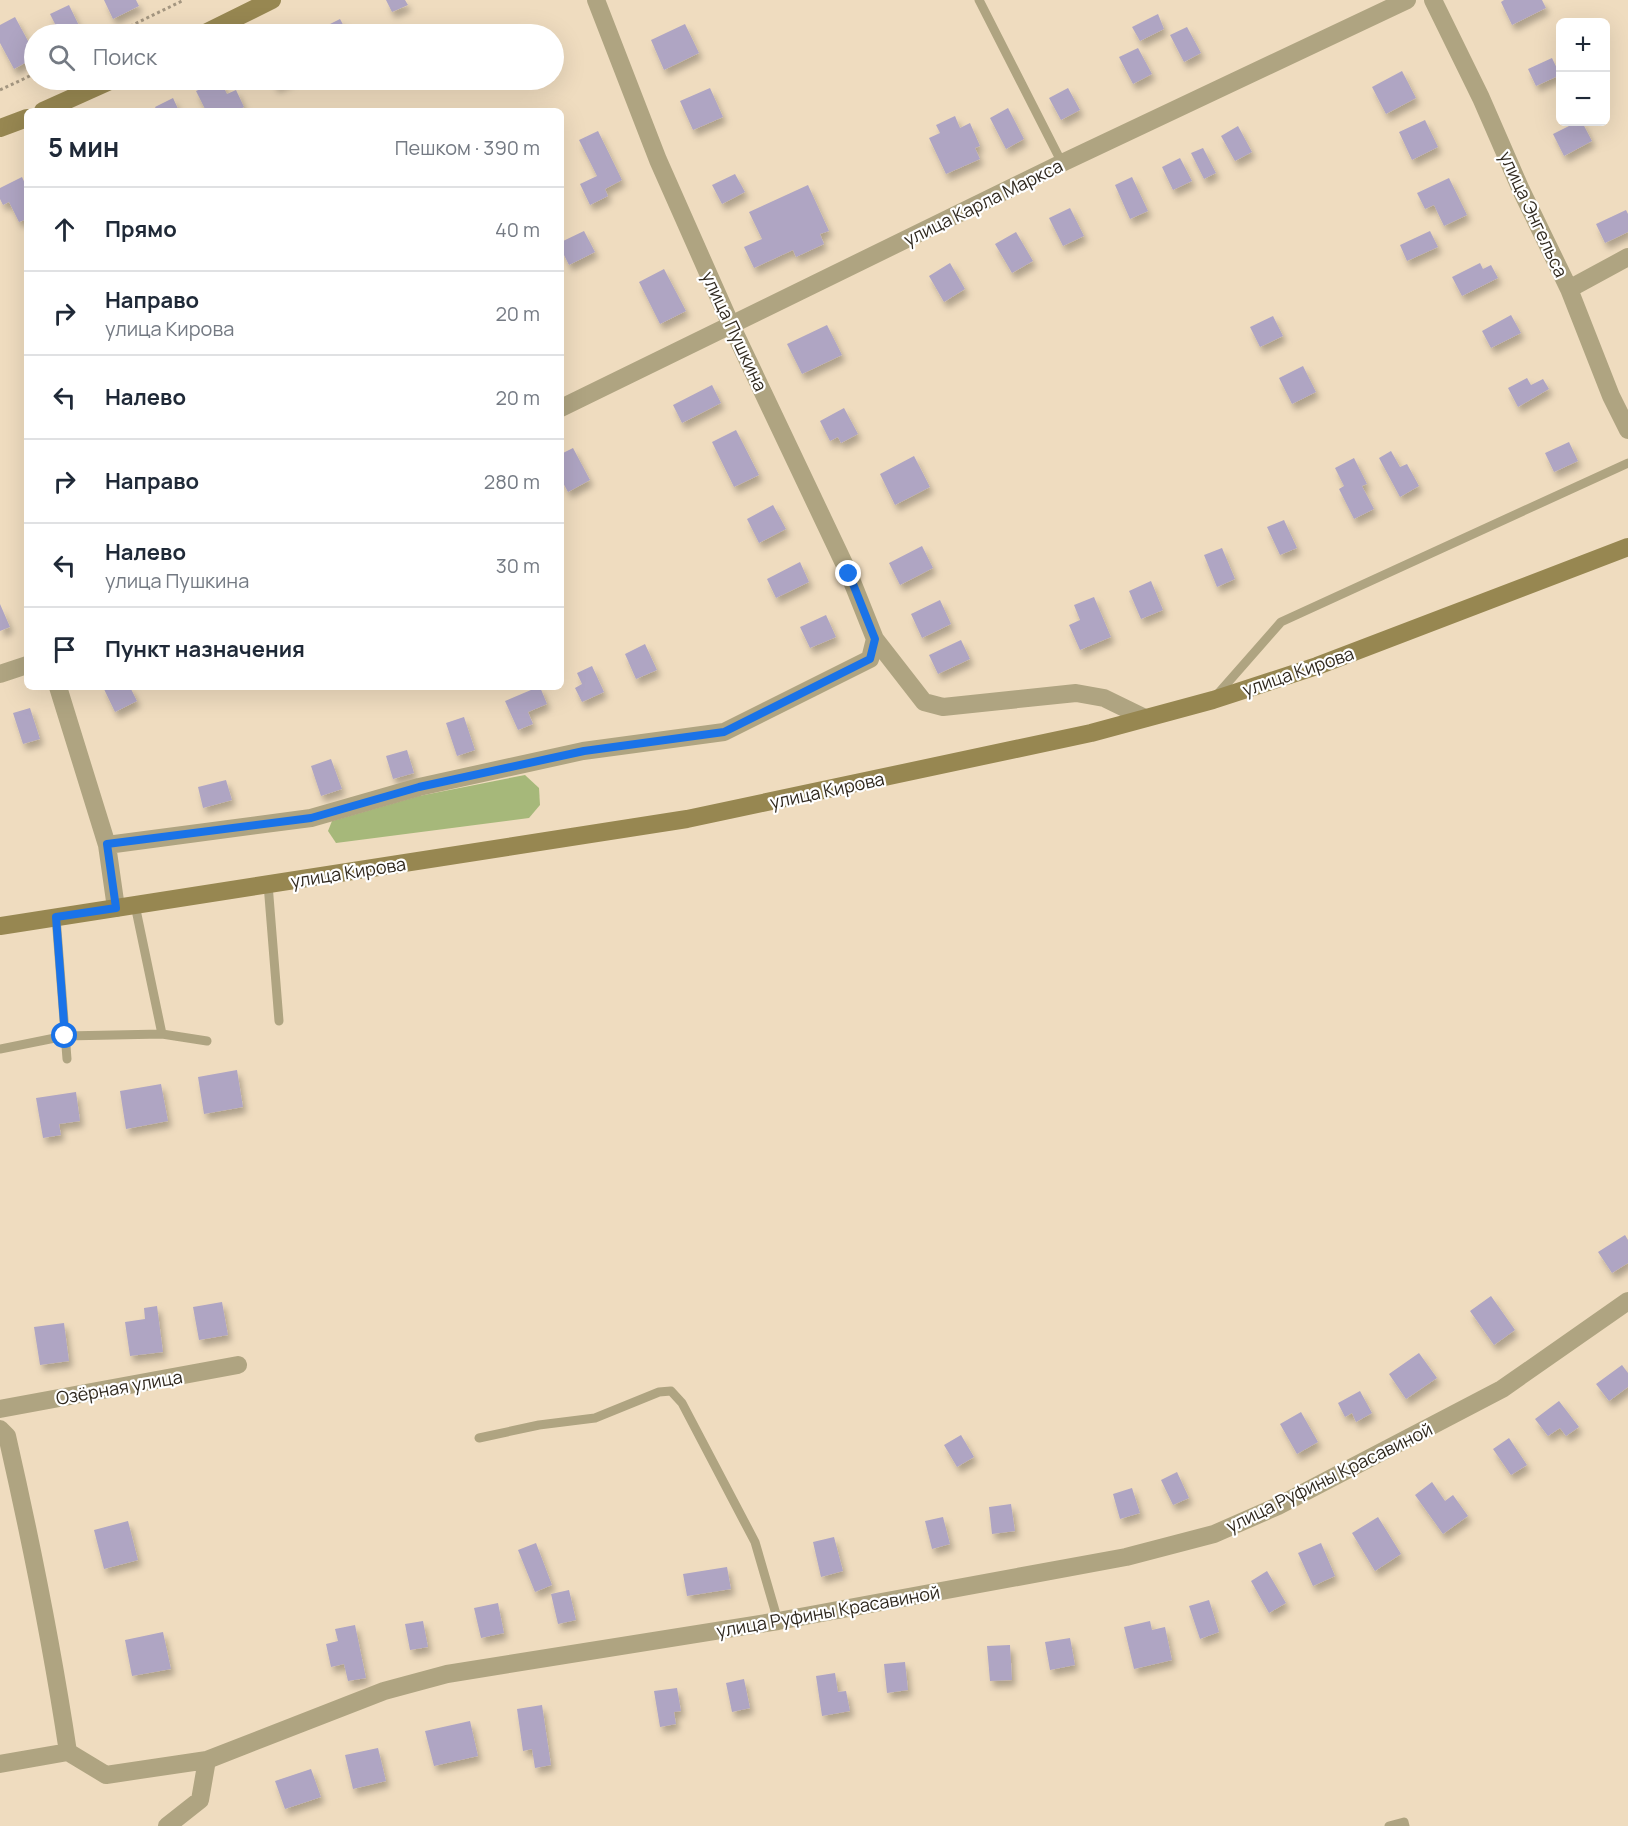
<!DOCTYPE html>
<html lang="ru">
<meta charset="utf-8">
<style>
body{margin:0;font-family:Manrope,sans-serif;background:#f2f2f3;color:#1f2937}
.controls{position:absolute;right:18px;top:18px;display:grid;overflow:hidden;border-radius:9px;box-shadow:0 6px 24px #0002}
.controls button{width:54px;height:54px;display:grid;place-items:center;padding:0;border:0;border-bottom:2px solid #e0e1e3;background:#fff;color:#1f2937;font:30px sans-serif}
.stop{position:absolute;width:18px;height:18px;margin:-14px;border:4px solid #1a73e8;border-radius:50%;background:#fff}
.stop.end{background:#1a73e8;border-color:#fff;box-shadow:0 2px 6px #0008}
.list{margin:0;padding:0;list-style:none}
h2{display:flex;justify-content:space-between;align-items:center;height:78px;margin:0;padding:0 24px;font-size:26px}
h2 small{font-size:20px;font-weight:400;color:#747a83}
.list li{display:grid;grid-template-columns:39px 1fr auto;gap:18px;align-items:center;box-sizing:border-box;height:84px;padding:0 24px;border-top:2px solid #e0e1e3}
.list b{display:block;font-size:22px;white-space:nowrap}
.list p{margin:0;font-size:20px;white-space:nowrap;color:#747a83}
.list em{font-size:20px;font-style:normal;color:#747a83}
.icon{flex:none;width:33px;height:33px;fill:none;stroke:currentColor;stroke-width:2;stroke-linecap:round;stroke-linejoin:round}
.map{position:relative;flex:none;width:1628px;height:1826px;overflow:hidden}
.search{position:absolute;background:#fff;box-shadow:0 6px 24px #0002;left:24px;top:24px;width:540px;height:66px;display:flex;align-items:center;gap:15px;box-sizing:border-box;padding:0 21px;border-radius:33px;color:#747a83;font-size:22px}
.panel{position:absolute;background:#fff;box-shadow:0 6px 24px #0002;left:24px;top:108px;width:540px;height:582px;border-radius:9px}
.map>svg:first-child{display:block}
.green{fill:#a6b87a}
.building{fill:#afa5c3;filter:url(#shadow)}
.lines{fill:none;stroke-linecap:round;stroke-linejoin:round}
.path{stroke:#a49680;stroke-width:3;stroke-dasharray:3 3;stroke-linecap:butt}
.lane{stroke:#afa481;stroke-width:9}
.street{stroke:#afa481;stroke-width:18}
.secondary{stroke:#978751;stroke-width:18}
.route{stroke:#1a73e8;stroke-width:8}
.labels{text-anchor:middle;dominant-baseline:central;stroke-width:4.5;stroke-linejoin:round;paint-order:stroke}
.street-label{font-size:18px;fill:#30291f;stroke:#fff}
</style>
<div class="map">
<svg width="1628" height="1826" viewBox="0 0 1628 1826">
<defs>
<filter id="shadow"><feDropShadow dx="3.5" dy="6" stdDeviation="3" flood-color="#0004"/></filter>
</defs>
<rect width="100%" height="100%" fill="#efdcbf"/>
<path class="green" d="M525 775 539 788 540 805 529 818 336 843 328 831 332 821 419 796Z"/>
<path class="building" d="M104 0H136L139 6 113 19Z
M386 0H405L408 5 392 12Z
M1504 0H1542L1546 8 1512 25 1501 2Z
M69 5 83 34H60L50 14Z
M1158 14 1164 29 1140 41 1132 27Z
M15 17 34 52V58L14 69 0 43V25Z
M340 19 348 34H331L326 26Z
M685 24 699 53 664 70 651 40Z
M1187 27 1201 53 1184 62 1170 35Z
M1138 48 1152 74 1133 84 1119 57Z
M1552 58 1560 75 1536 86 1528 69Z
M1402 71 1416 98 1386 114 1372 87Z
M220 80 227 94 236 90 244 107 236 111H206L196 91Z
M272 80H292L275 87Z
M710 88 723 117 693 130 680 101Z
M1068 88 1080 110 1061 120 1049 98Z
M173 98 179 111H157L155 107Z
M1008 108 1024 139 1006 149 990 118Z
M955 116 960 128 970 123 980 146 975 148 980 159 946 174 929 138 940 133 936 125Z
M1425 120 1438 147 1412 160 1399 132Z
M1577 122H1582L1592 141 1564 156 1553 134Z
M1238 126 1252 152 1235 161 1221 136Z
M598 131 622 180 605 189 608 196 590 205 580 184 597 176 579 140Z
M1203 148 1216 173 1204 179 1191 153Z
M1180 158 1192 181 1173 190 1162 167Z
M735 174 745 192 722 204 712 185Z
M22 177 27 188V219L19 222 9 202 3 205 0 199V188Z
M1132 177 1148 211 1130 219 1115 185Z
M1449 178 1467 215 1444 226 1434 205 1425 209 1417 193Z
M808 185 829 231 820 234 824 244 796 257 793 250 754 268 744 247 762 239 749 212Z
M1070 208 1084 236 1063 246 1049 218Z
M1626 210 1628 214V232L1605 243 1596 224Z
M584 231 595 252 569 265 561 249V242Z
M1430 231 1438 247 1407 261 1400 245Z
M1016 232 1033 261 1012 273 995 244Z
M950 263 965 289 944 302 929 276Z
M1480 263 1483 269 1491 265 1498 278 1462 296 1452 277Z
M664 269 686 311 660 324 639 282Z
M1511 315 1521 333 1491 348 1482 331Z
M1273 316 1283 336 1260 347 1250 327Z
M827 325 842 355 802 374 787 344Z
M1303 366 1316 392 1292 404 1279 378Z
M1527 378 1531 385 1543 379 1549 389 1518 407 1508 388Z
M712 385 721 403 682 423 673 405Z
M844 408 858 434 841 443 838 437 830 441 820 421Z
M736 430 759 475 734 487 712 442Z
M1569 442 1578 461 1554 472 1545 453Z
M573 448 590 480 568 492 561 479V454Z
M1391 451 1400 467 1407 464 1419 486 1400 497 1379 458Z
M914 456 930 487 895 505 880 474Z
M1354 458 1367 484 1362 486 1374 509 1354 519 1339 489 1344 486 1335 468Z
M773 505 786 529 759 543 747 519Z
M1284 520 1297 548 1280 555 1267 527Z
M922 546 933 568 900 585 889 563Z
M1222 548 1235 579 1217 587 1204 555Z
M800 562 809 582 776 598 767 579Z
M1151 581 1163 610 1141 619 1129 591Z
M1094 597 1111 637 1080 650 1069 625 1080 620 1074 605Z
M940 600 951 624 922 638 911 614Z
M0 604 10 627 0 631Z
M826 615 836 637 810 648 800 627Z
M961 640 970 659 938 674 929 655Z
M645 644 657 670 636 679 625 654Z
M592 666 604 692 582 702 575 688 582 684 577 673Z
M103 687H130L137 701 115 712Z
M538 687H540L547 704 528 712 533 724 518 730 505 701Z
M30 708 40 739 23 744 13 713Z
M464 717 475 750 457 756 446 723Z
M407 750 414 773 393 779 386 756Z
M331 759 342 789 321 796 311 766Z
M226 780 232 800 203 808 198 787Z
M237 1070 243 1107 204 1114 198 1077Z
M161 1084 168 1121 126 1129 120 1091Z
M76 1092 80 1121 59 1124 61 1135 43 1138 36 1098Z
M1625 1235 1628 1240V1263L1612 1273 1598 1252Z
M1491 1296 1515 1330 1494 1345 1470 1311Z
M222 1302 228 1335 199 1340 193 1307Z
M157 1306 163 1352 130 1356 125 1322 145 1319 144 1308Z
M64 1323 69 1361 40 1365 34 1327Z
M1419 1353 1437 1378 1406 1399 1389 1374Z
M1622 1365 1628 1373V1387L1609 1401 1596 1384Z
M1360 1391 1372 1413 1356 1422 1352 1413 1345 1417 1338 1403Z
M1559 1401 1579 1427 1566 1436 1560 1428 1548 1436 1535 1419Z
M1301 1412 1318 1442 1297 1454 1280 1424Z
M961 1435 974 1457 957 1467 944 1445Z
M1509 1438 1527 1465 1511 1475 1493 1449Z
M1177 1472 1189 1498 1173 1505 1161 1480Z
M1432 1482 1445 1501 1453 1495 1468 1516 1443 1534 1415 1495Z
M1132 1488 1140 1513 1120 1519 1113 1494Z
M1011 1504 1015 1531 992 1534 989 1507Z
M943 1517 950 1544 932 1549 925 1521Z
M1378 1517 1401 1554 1375 1571 1352 1533Z
M128 1521 138 1560 104 1569 94 1530Z
M834 1537 843 1571 821 1577 813 1542Z
M536 1543 552 1585 535 1592 518 1550Z
M1321 1543 1335 1576 1313 1586 1298 1553Z
M727 1567 731 1589 687 1596 683 1574Z
M1267 1571 1286 1603 1269 1613 1251 1581Z
M569 1590 576 1620 558 1624 551 1594Z
M1209 1600 1219 1632 1200 1639 1189 1606Z
M498 1603 504 1633 481 1638 474 1608Z
M423 1621 428 1647 410 1650 405 1624Z
M1150 1621 1152 1630 1165 1627 1172 1660 1134 1669 1124 1627Z
M355 1625 366 1678 348 1681 344 1664 331 1667 326 1644 338 1641 335 1629Z
M163 1632 171 1669 132 1676 125 1640Z
M1070 1638 1075 1665 1050 1670 1045 1642Z
M1010 1645 1012 1680 990 1681 987 1646Z
M905 1662 908 1690 887 1693 884 1664Z
M835 1673 838 1692 846 1691 850 1711 822 1716 816 1676Z
M744 1679 750 1708 732 1712 726 1683Z
M677 1688 681 1711 674 1712 676 1724 660 1727 654 1691Z
M542 1705 551 1765 535 1768 532 1749 523 1751 517 1709Z
M470 1721 478 1756 434 1766 425 1731Z
M378 1748 386 1781 353 1789 345 1755Z
M311 1769 321 1797 285 1809 275 1781Z"/>
<g class="lines">
<path class="path" d="M114 34 184 0
M0 90 34 74"/>
<path class="lane" d="M979 0 1062 163
M1216 696 1281 622 1628 463
M268 884 279 1021
M135 905 162 1034
M56 917 67 1059
M0 1049 65 1036 162 1034 207 1041
M479 1438 539 1425 595 1418 659 1392 671 1391 682 1403 755 1542 778 1621
M1389 1826 1404 1822 1405 1826"/>
<path class="street" d="M1433 0 1481 98 1521 190 1569 289 1611 396 1628 430
M1569 289 1628 257
M561 408 1062 163 1407 0
M875 639 924 702 943 707 1076 693 1104 698 1145 718
M0 674 27 665
M58 687 107 845 116 908
M107 845 311 818 419 787 583 751 724 732 870 659 875 639 849 574 731 325 658 160 596 0
M0 1409 238 1365
M0 1429 7 1436C31 1541 52 1646 68 1752L106 1775 207 1760 384 1691 447 1674 778 1621 1126 1557 1214 1534 1278 1506 1502 1389 1628 1301
M0 1764 68 1752
M167 1826 200 1800 207 1760"/>
<path class="secondary" d="M203 34 272 0
M43 111 112 80
M0 128 27 118
M0 926 687 819 1091 733 1213 700 1317 666 1628 547"/>
</g>
<g class="lines">
<path class="route" d="M65 1036 56 917 116 908 107 844 311 818 419 787 584 751 724 732 870 659 875 639 849 574"/>
</g>
<g class="labels">
<g class="street-label">
<text transform="translate(983 202) rotate(-26)">улица Карла Маркса</text>
<text transform="translate(1534 214) rotate(65)">улица Энгельса</text>
<text transform="translate(735 331) rotate(65)">улица Пушкина</text>
<text transform="translate(1298 671) rotate(-19)">улица Кирова</text>
<text transform="translate(827 790) rotate(-12)">улица Кирова</text>
<text transform="translate(348 872) rotate(-9)">улица Кирова</text>
<text transform="translate(119 1387) rotate(-10)">Озёрная улица</text>
<text transform="translate(1329 1477) rotate(-26)">улица Руфины Красавиной</text>
<text transform="translate(828 1611) rotate(-10)">улица Руфины Красавиной</text>
</g>
</g>
</svg>
<div class="controls">
<button>+</button>
<button>−</button>
</div>
<div class="stop" style="left:65px;top:1036px"></div>
<div class="stop end" style="left:849px;top:574px"></div>
<div class="search"><svg class="icon" aria-label="search" viewBox="0 0 24 24"><circle cx="10" cy="10" r="6"/><path d="M15 15l6 6"/></svg>Поиск</div>
<section class="panel">
<h2>5 мин<small>Пешком · 390 m</small></h2>
<ul class="list">
<li><svg class="icon" aria-label="ahead" viewBox="0 0 24 24"><path d="M12 20V5M6 11l6-6 6 6"/></svg><div><b>Прямо</b></div><em>40 m</em></li>
<li><svg class="icon" aria-label="right" viewBox="0 0 24 24"><path d="M7 20v-9h11M14 6l5 5-5 5"/></svg><div><b>Направо</b><p>улица Кирова</p></div><em>20 m</em></li>
<li><svg class="icon" aria-label="left" viewBox="0 0 24 24"><path d="M17 20v-9H6M10 6l-5 5 5 5"/></svg><div><b>Налево</b></div><em>20 m</em></li>
<li><svg class="icon" aria-label="right" viewBox="0 0 24 24"><path d="M7 20v-9h11M14 6l5 5-5 5"/></svg><div><b>Направо</b></div><em>280 m</em></li>
<li><svg class="icon" aria-label="left" viewBox="0 0 24 24"><path d="M17 20v-9H6M10 6l-5 5 5 5"/></svg><div><b>Налево</b><p>улица Пушкина</p></div><em>30 m</em></li>
<li><svg class="icon" aria-label="arrive" viewBox="0 0 24 24"><path d="M6 21V4h12l-3 4 3 4H6"/></svg><div><b>Пункт назначения</b></div></li>
</ul>
</section>
</div>
